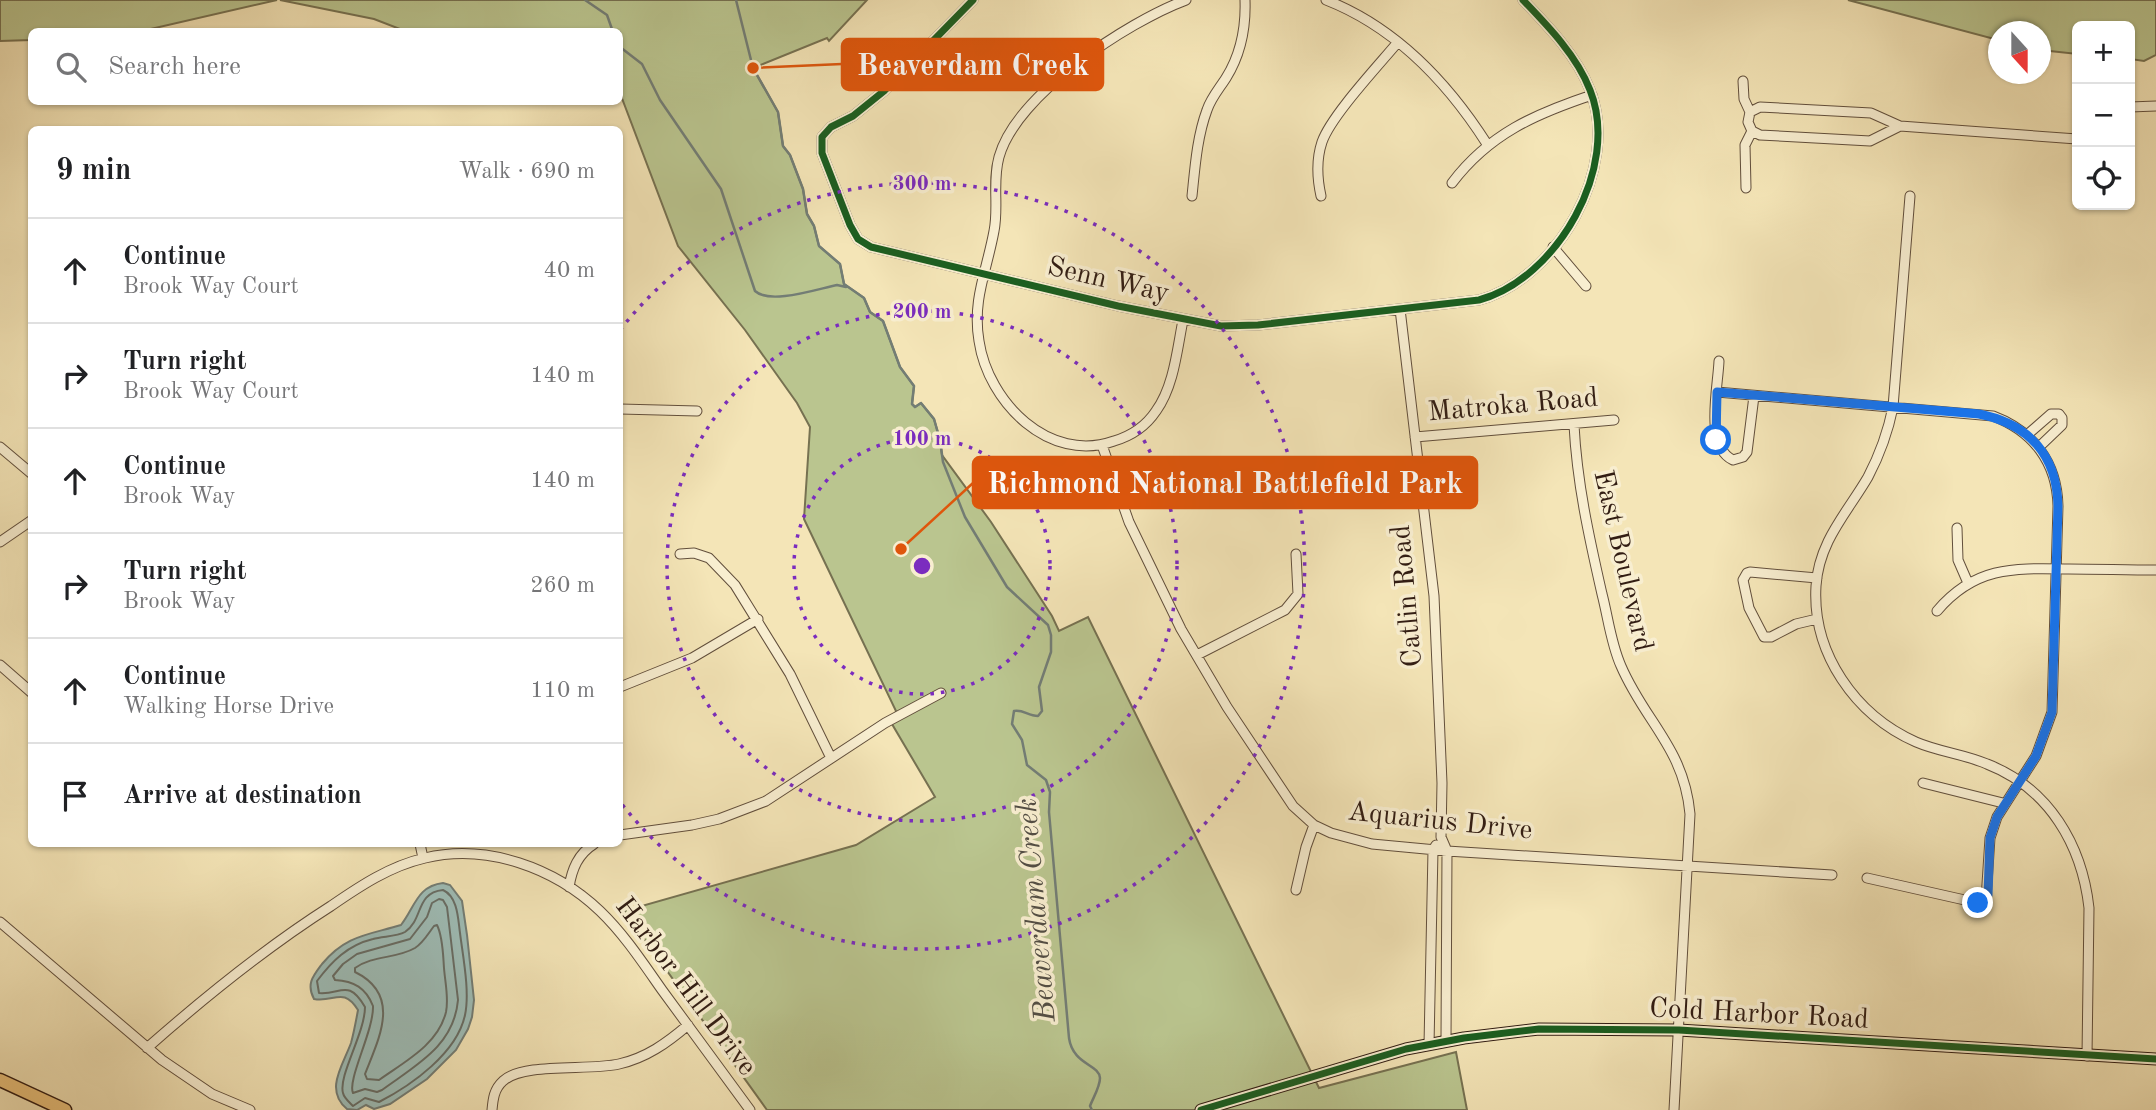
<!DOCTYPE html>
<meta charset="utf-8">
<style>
body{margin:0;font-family:"Old Standard TT",serif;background:#f6f6f6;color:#202124}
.controls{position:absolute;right:21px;top:21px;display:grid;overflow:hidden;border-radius:10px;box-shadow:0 2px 5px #0004}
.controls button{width:63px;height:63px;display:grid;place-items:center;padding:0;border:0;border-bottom:2px solid #e0e0e0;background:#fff;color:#202124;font:35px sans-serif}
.compass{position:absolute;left:1988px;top:21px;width:63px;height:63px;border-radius:50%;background:#fff;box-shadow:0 2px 5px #0004;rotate:159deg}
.stop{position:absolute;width:21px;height:21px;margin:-16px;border:5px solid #1a73e8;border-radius:50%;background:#fff}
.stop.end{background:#1a73e8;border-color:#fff;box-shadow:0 2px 7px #0008}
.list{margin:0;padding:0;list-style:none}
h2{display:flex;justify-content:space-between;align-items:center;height:91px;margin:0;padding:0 28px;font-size:30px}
h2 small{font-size:23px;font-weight:400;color:#757577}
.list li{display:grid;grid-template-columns:46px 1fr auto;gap:21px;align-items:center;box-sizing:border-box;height:105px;padding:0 28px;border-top:2px solid #e0e0e0}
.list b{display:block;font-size:26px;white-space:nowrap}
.list p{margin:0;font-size:23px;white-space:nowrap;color:#757577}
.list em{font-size:23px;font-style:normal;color:#757577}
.icon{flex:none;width:38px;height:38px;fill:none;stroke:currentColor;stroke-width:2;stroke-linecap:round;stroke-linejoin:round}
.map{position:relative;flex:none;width:2156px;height:1110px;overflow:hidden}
.search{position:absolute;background:#fff;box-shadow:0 2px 5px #0004;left:28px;top:28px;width:595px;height:77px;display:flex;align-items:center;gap:18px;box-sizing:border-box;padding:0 24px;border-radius:10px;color:#757577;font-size:26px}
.panel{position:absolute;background:#fff;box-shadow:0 2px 5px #0004;left:28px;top:126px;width:595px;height:721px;border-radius:10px}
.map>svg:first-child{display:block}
.green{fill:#bac58f;stroke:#767151;stroke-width:2}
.water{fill:#9ebdb7;stroke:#737d75;stroke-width:2}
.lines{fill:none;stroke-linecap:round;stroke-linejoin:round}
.shore{stroke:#686d65;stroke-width:2}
.stream{stroke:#737d75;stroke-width:2.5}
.minor-casing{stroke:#624f3c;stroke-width:11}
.major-casing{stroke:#321d13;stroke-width:13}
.highway-casing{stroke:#321d13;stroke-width:15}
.minor{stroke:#f8eed0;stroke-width:9}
.major{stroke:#eac27c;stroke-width:10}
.highway{stroke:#eac27c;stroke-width:12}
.cycleway-casing{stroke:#f8eed0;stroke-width:11}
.cycleway{stroke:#1b5e20;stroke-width:7}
.route{stroke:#1a73e8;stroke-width:9}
.ring{fill:none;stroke:#7b2cbf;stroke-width:3.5;stroke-dasharray:3.5 7}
.labels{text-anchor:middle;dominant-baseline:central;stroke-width:7;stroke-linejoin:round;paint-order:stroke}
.street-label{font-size:28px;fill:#321d13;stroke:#f8eed0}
.water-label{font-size:30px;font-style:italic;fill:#524d44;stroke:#f8eed0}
.centre{fill:#7b2cbf;stroke:#f8eed0;stroke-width:3.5}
.ring-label{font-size:21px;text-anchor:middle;font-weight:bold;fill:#7b2cbf;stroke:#f8eed0;stroke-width:7;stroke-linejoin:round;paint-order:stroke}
.leader{fill:none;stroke:#df560c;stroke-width:2.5}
.callout-dot{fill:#df560c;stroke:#f8eed0;stroke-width:2.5}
.callout{fill:#df560c;stroke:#df560c;stroke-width:2.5}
.callout-label{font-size:30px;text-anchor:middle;font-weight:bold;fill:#fff}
</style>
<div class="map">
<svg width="2156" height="1110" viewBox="0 0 2156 1110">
<rect width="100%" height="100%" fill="#f4e5b7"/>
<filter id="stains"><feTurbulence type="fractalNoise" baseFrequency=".00286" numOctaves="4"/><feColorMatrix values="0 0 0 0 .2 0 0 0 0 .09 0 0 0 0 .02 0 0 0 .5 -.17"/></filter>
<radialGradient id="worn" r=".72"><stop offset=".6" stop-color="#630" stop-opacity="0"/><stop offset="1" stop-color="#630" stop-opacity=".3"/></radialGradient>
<path class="green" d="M0 0H277L142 31 32 32 31 40 0 41Z
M280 0H867L829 41 827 38 753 68 778 112 783 146 790 155 803 189 807 214 814 226 819 246 840 264 844 284 864 298 870 312 883 321 900 367 914 386 912 404 915 407 921 403 934 419 940 440 942 455 991 522 1052 616 1059 631 1088 617 1319 1088 1456 1052 1467 1110H767L624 911 856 845 935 797 892 724 896 711 804 519 810 427 797 403 745 330 678 246 620 93V32L405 31 374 19Z
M1848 0H2156V55L2144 61 2130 59V26H2077V54L2041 50 2040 32H1998V40Z"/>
<path class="water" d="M443 883 450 885 462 901 467 935 474 1000 472 1017 468 1029 456 1050 427 1079 390 1104 374 1109 366 1105 357 1110 347 1109C324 1090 343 1065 351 1043 354 1032 356 1021 358 1010 343 986 334 1003 314 999 306 984 313 976 322 964 346 935 368 935 401 925 415 907 417 886 443 883Z"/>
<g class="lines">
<path class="shore" d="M443 890C458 897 458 919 460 933 463 957 470 992 465 1015 457 1053 412 1085 379 1102L365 1098 353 1106C349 1102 344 1098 343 1093 338 1076 365 1033 365 1007 348 978 341 995 319 993L317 981C332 961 348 945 373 939 382 936 396 937 405 932 424 919 415 893 443 890Z
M439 899 443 900 447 907 458 1000C454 1046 416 1065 382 1090L377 1092 365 1089 353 1093C347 1080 374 1030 373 1006 366 988 354 981 335 980L333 976 343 964 357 954 410 939 427 917 432 903Z
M437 925C443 937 443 955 444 968 445 982 449 998 446 1012 438 1045 404 1062 379 1080L367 1079 365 1074C379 1038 402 995 355 972V968C373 955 396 959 415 948 423 943 428 934 434 926Z"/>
<path class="stream" d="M585 0 607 15 613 32
M736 0 753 68 778 112 783 146 790 155 803 189 807 214 814 226 819 246 840 264 844 284 864 298 870 312 883 321 900 367 914 386 912 404 915 407 921 403 934 419 940 440 943 462 965 517 1007 587 1048 625 1051 635V652L1039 687 1042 711 1038 716C1028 716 1023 709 1014 711L1012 724 1022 740 1027 765 1046 780 1050 792 1049 812 1069 1038C1073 1065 1099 1064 1100 1078 1100 1087 1093 1098 1090 1106L1092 1110
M620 47 642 64 660 100 721 189 755 291C770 305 817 289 837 285L846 287"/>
<g class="minor-casing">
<path id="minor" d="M973 0 884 91 853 116 831 127 822 137V153L850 225 858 239 871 247 1118 306 1221 326 1258 325 1479 300C1557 279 1621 167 1590 90 1577 56 1548 26 1523 0
M1326 0C1395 27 1448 83 1487 144
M1743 81 1744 99 1750 112
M2130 107 2156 106
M1900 126 1870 141 1760 135 1752 131 1748 122 1750 112 1760 107 1871 113 1900 126 2077 139
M1452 183C1489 134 1535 114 1592 95
M1746 188 1745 145 1752 131
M1192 196C1195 167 1197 137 1207 110 1211 98 1219 89 1226 78 1241 54 1246 28 1245 0
M1321 196C1317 178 1316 160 1322 142 1331 116 1378 66 1398 42
M1910 196 1893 407C1888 432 1880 454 1868 477 1847 513 1819 541 1816 586 1812 653 1855 715 1916 742 1939 752 1964 754 1987 764 2049 788 2082 845 2089 908L2087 1056
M1553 247 1586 286
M1400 309 1434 596 1442 783 1441 837 1447 851 1446 1041
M1183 320C1177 350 1174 386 1156 411 1146 426 1131 436 1114 441 1049 464 988 402 979 341 972 300 987 270 994 231 999 207 992 182 999 157 1016 95 1127 22 1186 0
M1719 361C1718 388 1704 446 1733 460L1743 457 1747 452 1754 396
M1717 392 1993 416C2033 431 2057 462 2058 506L2052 712 2036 756 1997 817 1990 838 1986 899 1978 903 1867 878
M620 409 697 411
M1574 425C1577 483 1589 537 1602 594 1608 617 1611 644 1621 666 1645 722 1684 748 1690 814L1674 1110
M2027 435 2051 414H2059L2062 418V425L2039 447
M1415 437 1614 420
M1102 445 1129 522 1181 629 1227 707 1293 806 1314 825 1331 833 1372 844 1447 851 1832 875
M0 447 32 474
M1957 528 1958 560 1968 583
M0 542 32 520
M680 554 694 553 709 558 735 585 790 674 831 758
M1817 578 1750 572 1747 573 1743 580 1749 608 1764 637H1771L1796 624 1817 619
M1937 611C1975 566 2014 568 2069 569 2098 569 2127 570 2156 570
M1197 655 1285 610 1298 594 1296 554
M0 665 32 693
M620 687 692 658 758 619
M1923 783 2003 803
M620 835 692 825 719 819 766 801 885 723 941 693
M420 844 423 858
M569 887C572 869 578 854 594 844
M1296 890 1306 847 1314 825
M0 922 162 1060 212 1094 250 1110
M1429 1045 1433 850 1436 845
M147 1048C206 996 265 948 331 906 360 886 390 866 425 858 487 843 555 868 600 911 624 934 643 963 662 990 691 1030 721 1070 750 1110
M492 1110C493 1099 494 1089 503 1081 523 1062 589 1071 619 1064 646 1058 667 1043 688 1025"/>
</g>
<g class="major-casing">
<path id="major" d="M1201 1110 1406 1049 1464 1038 1539 1029 1679 1030 2156 1059"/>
</g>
<g class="highway-casing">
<path id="highway" d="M0 1080 65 1110"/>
</g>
<use href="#minor" class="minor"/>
<use href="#major" class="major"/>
<use href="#highway" class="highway"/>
<g class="cycleway-casing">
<path id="cycleway" d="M973 0 884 91 853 116 831 127 822 137V153L850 225 858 239 871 247 1118 306 1221 326 1258 325 1479 300C1557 279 1621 167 1590 90 1577 56 1548 26 1523 0
M1201 1110 1406 1049 1464 1038 1539 1029 1679 1030 2156 1059"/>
</g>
<use href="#cycleway" class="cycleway"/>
</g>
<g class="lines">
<path class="route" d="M1716 440 1717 392 1979 414C2029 424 2057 455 2058 506L2052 712 2036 756 1997 817 1990 838 1988 895 1983 902 1978 903"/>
</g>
<g class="ring">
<circle cx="922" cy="566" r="128"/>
<circle cx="922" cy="566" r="255"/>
<path d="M620 330A383 383 0 1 1 620 802"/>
</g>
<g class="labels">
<g class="street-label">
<text transform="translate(1108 281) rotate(13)">Senn Way</text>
<text transform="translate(1513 406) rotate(-5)">Matroka Road</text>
<text transform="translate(1622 561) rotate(77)">East Boulevard</text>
<text transform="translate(1408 596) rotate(-95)">Catlin Road</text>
<text transform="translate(1440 822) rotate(6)">Aquarius Drive</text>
<text transform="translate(685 987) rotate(53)">Harbor Hill Drive</text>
<text transform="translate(1759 1015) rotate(3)">Cold Harbor Road</text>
</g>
<g class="water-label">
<text transform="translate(1037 910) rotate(-95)">Beaverdam Creek</text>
</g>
</g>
<circle cx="922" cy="566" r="10" class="centre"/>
<g class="ring-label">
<text x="922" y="190">300 m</text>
<text x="922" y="318">200 m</text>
<text x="922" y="445">100 m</text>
</g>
<path class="leader" d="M753 68L842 64M901 549L973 483"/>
<g class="callout-dot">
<circle cx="753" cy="68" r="7"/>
<circle cx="901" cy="549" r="7"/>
</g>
<g class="callout">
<rect x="842" y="39" width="261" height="51" rx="7"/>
<rect x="973" y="457" width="504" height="51" rx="7"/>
</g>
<g class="callout-label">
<text x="973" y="75">Beaverdam Creek</text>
<text x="1225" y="493">Richmond National Battlefield Park</text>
</g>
<rect width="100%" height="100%" filter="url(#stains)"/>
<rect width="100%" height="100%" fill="url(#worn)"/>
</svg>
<div class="controls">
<button>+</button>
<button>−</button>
<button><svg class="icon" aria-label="locate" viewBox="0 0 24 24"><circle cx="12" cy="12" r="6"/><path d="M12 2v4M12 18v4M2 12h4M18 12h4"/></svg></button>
</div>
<svg class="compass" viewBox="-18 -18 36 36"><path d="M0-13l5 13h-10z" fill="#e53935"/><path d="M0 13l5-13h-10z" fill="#757577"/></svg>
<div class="stop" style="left:1716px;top:440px"></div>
<div class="stop end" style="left:1978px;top:903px"></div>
<div class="search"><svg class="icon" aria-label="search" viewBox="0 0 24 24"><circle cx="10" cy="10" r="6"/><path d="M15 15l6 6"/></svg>Search here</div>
<section class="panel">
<h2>9 min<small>Walk · 690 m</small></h2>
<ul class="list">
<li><svg class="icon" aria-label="ahead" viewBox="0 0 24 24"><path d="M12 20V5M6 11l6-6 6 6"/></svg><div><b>Continue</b><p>Brook Way Court</p></div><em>40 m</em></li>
<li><svg class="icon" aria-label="right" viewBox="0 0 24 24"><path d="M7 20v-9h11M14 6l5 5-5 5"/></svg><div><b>Turn right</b><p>Brook Way Court</p></div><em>140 m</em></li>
<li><svg class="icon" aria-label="ahead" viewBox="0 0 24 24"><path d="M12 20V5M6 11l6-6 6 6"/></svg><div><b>Continue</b><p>Brook Way</p></div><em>140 m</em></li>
<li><svg class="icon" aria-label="right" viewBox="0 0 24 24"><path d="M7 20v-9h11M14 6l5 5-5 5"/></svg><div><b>Turn right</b><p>Brook Way</p></div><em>260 m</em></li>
<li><svg class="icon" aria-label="ahead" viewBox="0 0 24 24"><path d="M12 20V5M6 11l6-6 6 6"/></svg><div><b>Continue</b><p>Walking Horse Drive</p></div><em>110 m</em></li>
<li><svg class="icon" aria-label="arrive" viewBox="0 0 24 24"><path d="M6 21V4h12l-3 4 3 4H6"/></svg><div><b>Arrive at destination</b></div></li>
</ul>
</section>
</div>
